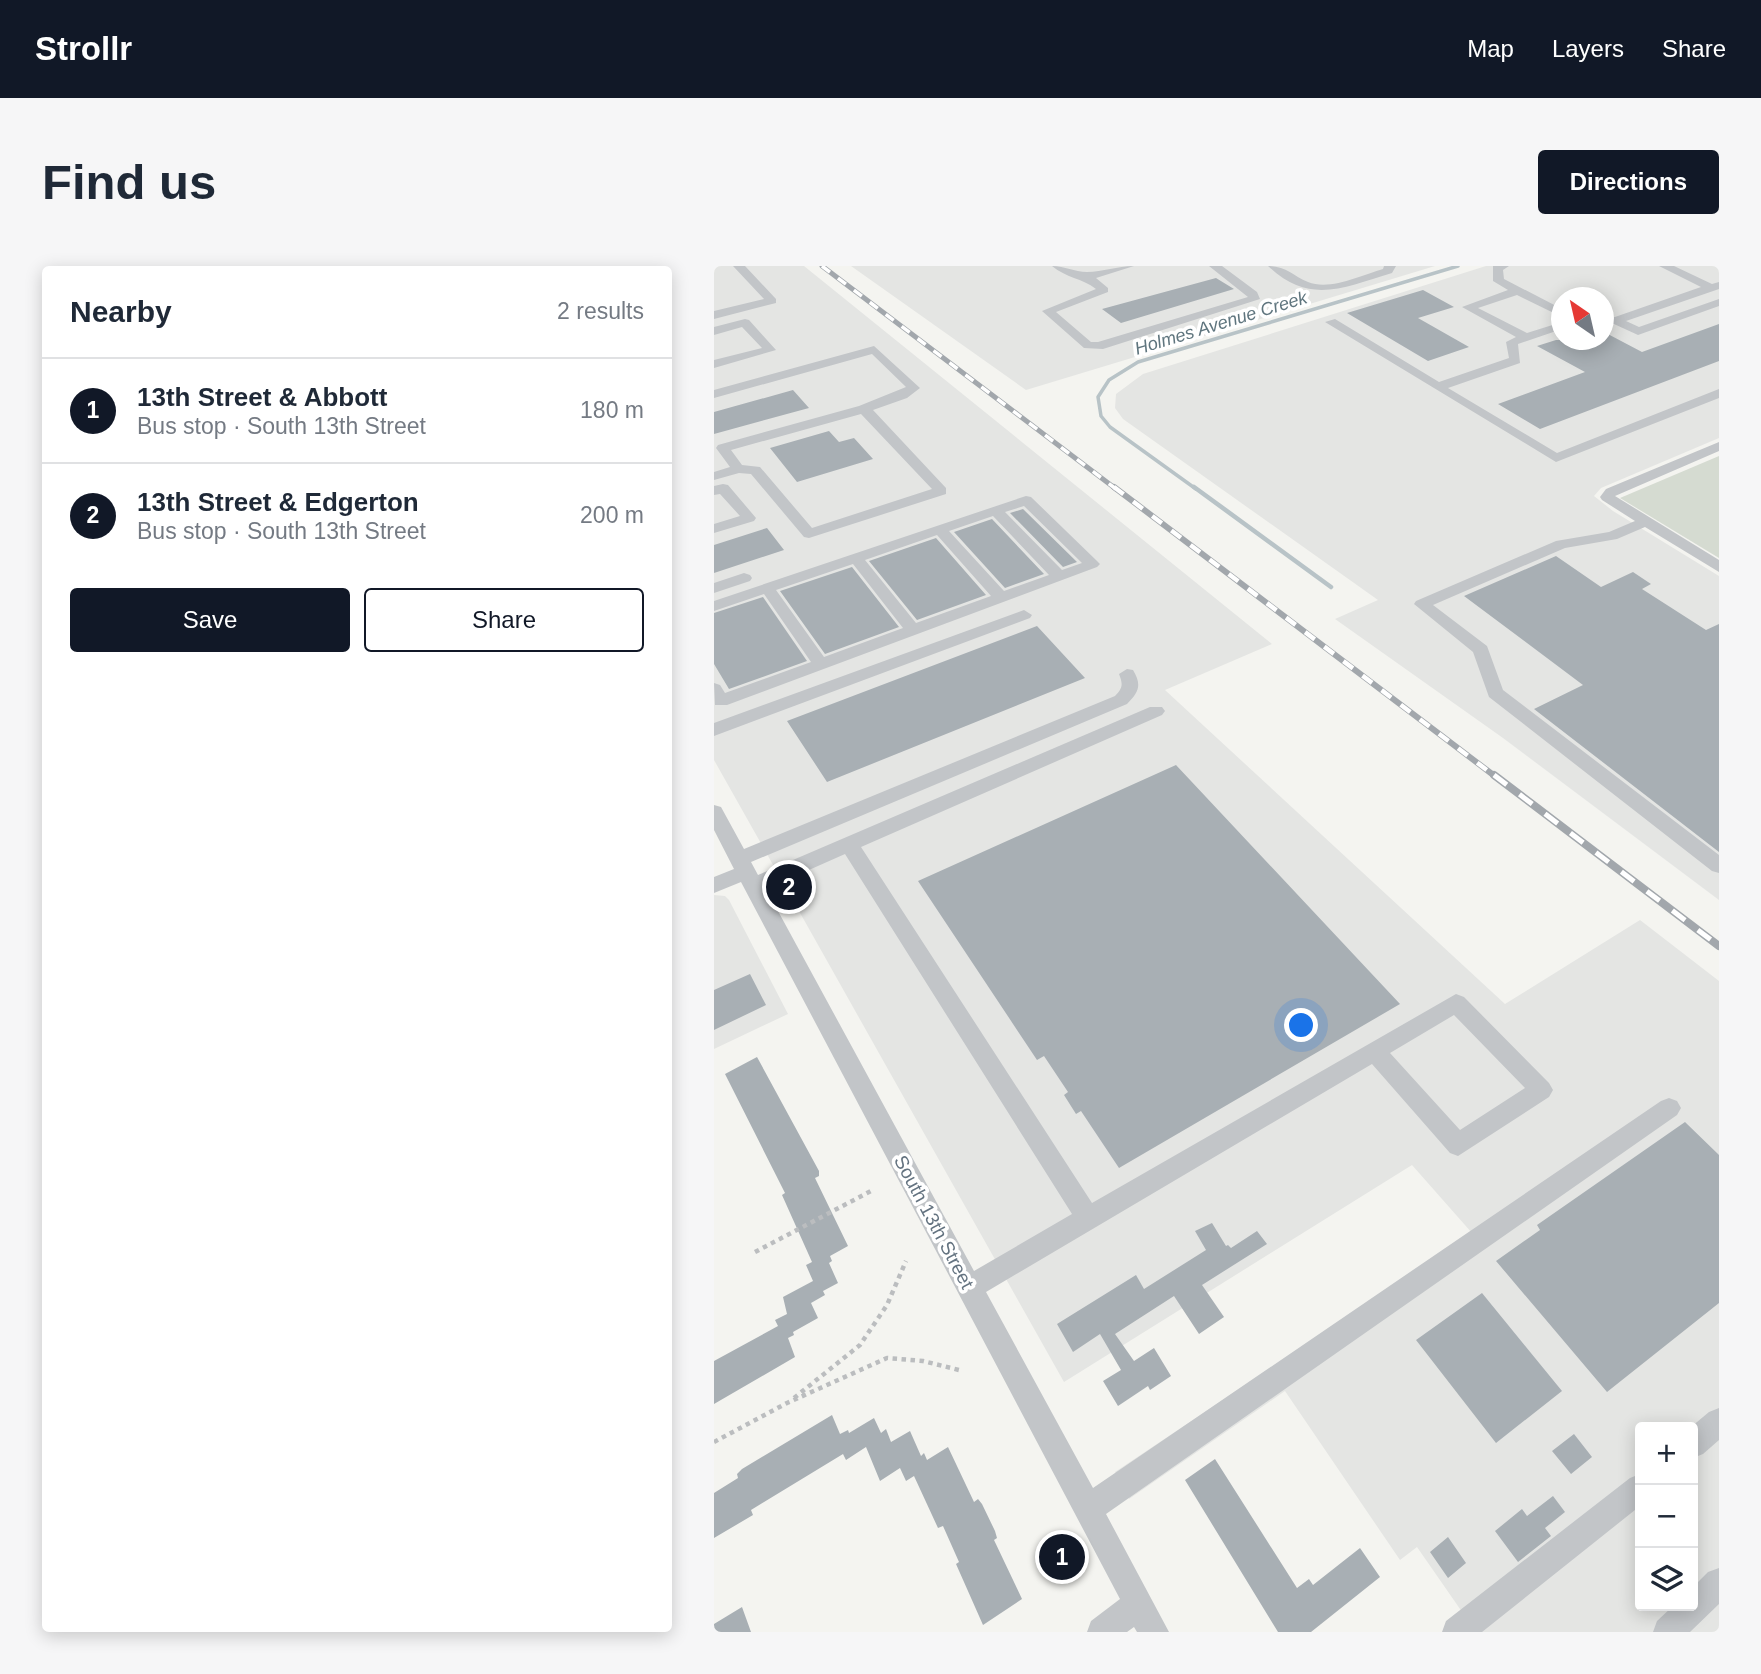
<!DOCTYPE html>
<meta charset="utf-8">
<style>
body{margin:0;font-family:Arial,sans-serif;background:#f6f6f7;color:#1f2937}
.controls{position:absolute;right:21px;bottom:21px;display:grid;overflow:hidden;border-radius:7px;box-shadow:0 4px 18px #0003}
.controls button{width:63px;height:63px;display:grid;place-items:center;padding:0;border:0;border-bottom:2px solid #e0e1e3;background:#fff;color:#1f2937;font:35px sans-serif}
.compass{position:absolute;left:837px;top:21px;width:63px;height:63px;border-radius:50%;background:#fff;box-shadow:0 4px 18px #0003;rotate:326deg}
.you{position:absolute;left:588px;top:760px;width:24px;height:24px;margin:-18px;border:5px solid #fff;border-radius:50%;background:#1a73e8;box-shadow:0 0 0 10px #1a73e833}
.badge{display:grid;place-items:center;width:46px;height:46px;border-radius:50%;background:#111827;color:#fff;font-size:23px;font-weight:700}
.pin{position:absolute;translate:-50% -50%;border:4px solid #fff;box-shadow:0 2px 7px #0006}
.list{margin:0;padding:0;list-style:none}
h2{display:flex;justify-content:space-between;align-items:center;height:91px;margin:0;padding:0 28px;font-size:30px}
h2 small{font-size:23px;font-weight:400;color:#747a83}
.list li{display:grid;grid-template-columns:46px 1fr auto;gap:21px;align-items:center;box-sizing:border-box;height:105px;padding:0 28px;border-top:2px solid #e0e1e3}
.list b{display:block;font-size:26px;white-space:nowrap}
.list p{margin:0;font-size:23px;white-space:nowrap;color:#747a83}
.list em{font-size:23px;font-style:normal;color:#747a83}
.actions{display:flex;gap:14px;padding:21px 28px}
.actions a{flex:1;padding:16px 0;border:2px solid #111827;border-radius:7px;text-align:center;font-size:24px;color:#111827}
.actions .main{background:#111827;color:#fff}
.icon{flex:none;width:38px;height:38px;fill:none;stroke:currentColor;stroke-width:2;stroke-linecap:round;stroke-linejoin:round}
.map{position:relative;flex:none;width:1005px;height:1366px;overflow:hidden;border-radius:7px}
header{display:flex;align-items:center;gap:42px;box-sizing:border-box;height:98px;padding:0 35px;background:#111827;color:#fff}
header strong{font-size:33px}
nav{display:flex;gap:38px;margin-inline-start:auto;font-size:24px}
.intro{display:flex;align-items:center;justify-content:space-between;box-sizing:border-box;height:168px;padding:0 42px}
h1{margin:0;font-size:49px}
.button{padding:18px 32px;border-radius:7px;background:#111827;color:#fff;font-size:24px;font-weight:700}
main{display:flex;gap:42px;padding:0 42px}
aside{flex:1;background:#fff;border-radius:7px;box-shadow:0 4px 18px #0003}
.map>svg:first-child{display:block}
.built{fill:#e4e5e3;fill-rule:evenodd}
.green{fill:#d5dbd1}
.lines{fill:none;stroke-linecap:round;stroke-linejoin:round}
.stream-far1{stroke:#b8c3c7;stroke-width:3.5}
.stream{stroke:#b8c3c7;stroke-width:4.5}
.building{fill:#a8afb4}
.path{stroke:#bbbdbf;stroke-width:4.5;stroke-dasharray:4.5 4.5;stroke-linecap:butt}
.minor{fill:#c2c5c8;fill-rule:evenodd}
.rail-far2-casing{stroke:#a2a7ac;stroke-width:5}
.rail-far1-casing{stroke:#a2a7ac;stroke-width:6}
.rail-casing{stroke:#a2a7ac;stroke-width:8}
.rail-far2{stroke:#fff;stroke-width:3.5;stroke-dasharray:10;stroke-linecap:butt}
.rail-far1{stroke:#fff;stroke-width:4.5;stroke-dasharray:12;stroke-linecap:butt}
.rail{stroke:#fff;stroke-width:5;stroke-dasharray:16;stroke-linecap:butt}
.labels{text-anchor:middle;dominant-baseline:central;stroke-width:7;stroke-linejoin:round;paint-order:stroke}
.far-water-label{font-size:18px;font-style:italic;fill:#5f757e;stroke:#fff}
.street-label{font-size:19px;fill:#647380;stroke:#fff}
</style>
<header>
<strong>Strollr</strong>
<nav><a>Map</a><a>Layers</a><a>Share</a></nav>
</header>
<div class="intro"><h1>Find us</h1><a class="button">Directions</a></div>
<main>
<aside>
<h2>Nearby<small>2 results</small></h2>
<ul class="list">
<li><span class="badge">1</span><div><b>13th Street &amp; Abbott</b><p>Bus stop · South 13th Street</p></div><em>180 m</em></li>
<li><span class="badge">2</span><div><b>13th Street &amp; Edgerton</b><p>Bus stop · South 13th Street</p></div><em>200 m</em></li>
</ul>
<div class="actions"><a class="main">Save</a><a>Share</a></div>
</aside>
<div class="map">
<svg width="1005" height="1366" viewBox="0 0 1005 1366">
<rect width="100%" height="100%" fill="#f4f4f0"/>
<path class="built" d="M0 0H90L558 378 451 424 791 738 926 654 1005 715V1366H762L703 1281 686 1294 571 1125 415 1233 401 1206 758 967 698 899 350 1116 0 494ZM926 1161H979V1340H926Z
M137 0H721L312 124Z
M772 0H1005V172L887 222 880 230 899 245 1005 310V634L789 472 621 353 664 334 409 153 401 142 402 128 429 108ZM848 32H890V74H848Z
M0 629 11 630 15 634 74 748 0 783Z"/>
<path class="green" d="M1005 190V292L906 232Z"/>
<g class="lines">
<path class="stream-far1" d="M482 223 396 161 387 150 384 131 395 114 424 96 744 0"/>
<path class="stream" d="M480 221 617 321"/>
</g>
<path class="building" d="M502 12 520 23 407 57 388 43Z
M709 24 740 41 704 52 755 81 714 95 633 47Z
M1005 58V95L826 163 784 138 871 106 823 80 842 74H890V66L928 86Z
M79 124 95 142 0 168V146Z
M115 165 125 176 140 172 159 193 83 216 56 182Z
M309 243 363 296 349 301 296 247Z
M278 253 330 308 291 322 240 266Z
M53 262 70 284 0 307V279Z
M222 272 272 329 203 354 155 295Z
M842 290 887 321 919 306 937 318 928 323 992 364 1005 358V586L820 443 869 419 750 330Z
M138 301 185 361 111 388 66 325Z
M49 331 93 395 15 423 0 398V347Z
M323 360 371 412 113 516 73 455Z
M462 499 686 738 405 902 367 845 362 848 350 829 354 826 330 790 323 794 204 615Z
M36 708 52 739 0 764V724Z
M43 791 105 905V910L101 912 134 980 116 990 118 995 115 997 124 1017 109 1025 111 1029 97 1037 104 1052 79 1066 80 1069 74 1072 81 1091 0 1138V1095L64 1060 61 1054 73 1048 69 1031 99 1015 92 999 98 996 68 929 71 927 11 808Z
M971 856 1005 889V1037L893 1126 782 995 826 964 823 959Z
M498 957 512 980 514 979 517 982 543 965 553 978 488 1019 510 1051 485 1068 460 1030 401 1068 420 1095 440 1082 457 1110 436 1124 434 1120 404 1140 389 1115 407 1104 386 1068 359 1086 343 1058 422 1009 430 1023 492 984 481 965Z
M768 1027 848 1125 782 1177 702 1074Z
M118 1149 126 1168 134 1164 135 1167 160 1152 167 1167 172 1163 177 1176 196 1165 207 1190 210 1187 213 1194 234 1181 260 1236 264 1233 268 1238 281 1265 283 1272 280 1274 308 1333 269 1359 242 1298 245 1296 229 1260 224 1262 200 1210 192 1215 186 1202 166 1215 152 1181 132 1194 129 1188 37 1244 39 1249 0 1272V1227L24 1212 23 1208 28 1203Z
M860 1168 878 1191 857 1208 838 1185Z
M501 1193 583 1322 595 1313 599 1319 646 1282 666 1311 597 1366H564L471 1214Z
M839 1230 851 1246 831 1262 837 1270 804 1296 781 1265 808 1243 813 1250Z
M734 1271 752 1297 734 1312 716 1286Z
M28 1341 37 1366H0V1358Z"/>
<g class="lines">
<path class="path" d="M41 986 157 925
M80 1132 146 1079 173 1039 192 995
M0 1176 73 1137 173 1092 209 1095 249 1105"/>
<path class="minor" d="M19 0H31L62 33V37L0 53V45L50 33Z
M338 0C351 0 360 6 373 6 389 6 403 0 420 0L382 12 394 22V26L342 46 377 76H384L534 31 495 0H508L543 26 546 33 389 83 370 82 328 45 382 23C368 12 352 12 338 0Z
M554 0C572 0 579 10 594 16 616 25 648 9 669 3L670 0H682L678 7C630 21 596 40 554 0Z
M779 0H795L789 4 790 13 848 43V51L803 29 764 42 813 67 848 56V63L804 78 806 97 734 122 843 187 1005 123V132L842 196 611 56 621 53 725 116 795 92 792 76 802 71 748 41 794 24 779 15Z
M945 0H960L998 18 1005 16V23L912 55 925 61 1005 33V40L924 69 900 58 890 57V51H901L987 21Z
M31 53 35 54 62 84 0 102V94L48 82 28 61 0 69V61Z
M160 80 206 122 193 132 159 144 232 222V228L95 272 90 271 37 208 25 207 0 214V206L16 201 2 182 4 179 145 140 192 121 158 88 0 132V124ZM147 148 218 223 98 262 46 201 28 199 17 184Z
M1005 176V185L901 230 1005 294V306L931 261 903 273 851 282 719 339 773 380 789 424 1005 589V607L998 605 775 431 759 386 700 338 702 335 842 275 895 266 921 255 888 234 886 231 892 223Z
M9 218 14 219 42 252 40 255 0 267V258L26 250 6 228 0 229V220Z
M312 230 317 231 383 295 386 298 383 301 13 439H1L0 417 6 419 11 427 97 396 50 328 0 345V335ZM310 240 368 297 348 304 291 246ZM279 250 335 309 290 325 235 265ZM223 269 277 330 202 357 151 294ZM139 298 189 362 110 391 62 324Z
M30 307 36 309 38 312 36 315 0 327V317Z
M310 344 318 349 316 352 0 470V457Z
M413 403 419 404C428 419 425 426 413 438L37 596 44 609 436 441H448L451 445 448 449 147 581 378 937 742 728 750 731 835 817 839 824 835 831 744 890 736 887 658 798 272 1026 379 1222 947 835 955 832 963 835 967 842 963 849 392 1248 455 1366H423L420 1361 413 1366H373L377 1355 406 1333 27 616 0 627V611L20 603 0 564V539L7 541 30 583 401 430C409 422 409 418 405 408ZM131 588 358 948 260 1005 52 623ZM740 749 811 822 746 864 676 787Z
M1005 1142V1174L989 1188 979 1192 977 1161 995 1146Z
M926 1208V1240L768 1366H728L732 1355 916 1212Z
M1005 1302V1338L976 1366H939L943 1355 959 1340H979V1321L994 1306Z"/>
<g class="rail-far2-casing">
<path id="rail-far2" d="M108 0 402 223"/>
</g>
<g class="rail-far1-casing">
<path id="rail-far1" d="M400 221 782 511"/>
</g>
<g class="rail-casing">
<path id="rail" d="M780 509 1005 680"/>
</g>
<use href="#rail-far2" class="rail-far2"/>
<use href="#rail-far1" class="rail-far1"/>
<use href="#rail" class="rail"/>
</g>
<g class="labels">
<g class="far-water-label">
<text transform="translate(507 57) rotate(-17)">Holmes Avenue Creek</text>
</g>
<g class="street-label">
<text transform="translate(220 956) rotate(62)">South 13th Street</text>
</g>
</g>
</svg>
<div class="controls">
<button>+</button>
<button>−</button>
<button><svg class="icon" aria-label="layers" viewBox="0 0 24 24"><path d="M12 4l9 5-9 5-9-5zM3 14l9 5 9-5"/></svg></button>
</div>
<svg class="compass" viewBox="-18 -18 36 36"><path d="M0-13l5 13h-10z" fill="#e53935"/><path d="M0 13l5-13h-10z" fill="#747a83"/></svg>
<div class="you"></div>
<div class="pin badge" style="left:348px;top:1291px">1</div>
<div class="pin badge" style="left:75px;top:621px">2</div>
</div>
</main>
